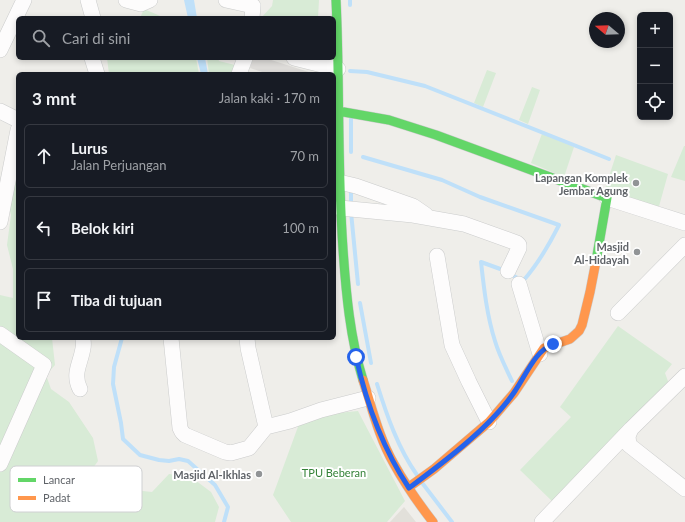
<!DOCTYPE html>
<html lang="id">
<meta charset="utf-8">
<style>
body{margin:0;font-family:Lato,sans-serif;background:#20242c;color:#f1f3f6}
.controls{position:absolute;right:12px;top:12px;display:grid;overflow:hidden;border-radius:6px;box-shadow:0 2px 6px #0003}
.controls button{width:36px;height:36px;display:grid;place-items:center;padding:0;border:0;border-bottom:1px solid #363941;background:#171b24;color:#f1f3f6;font:20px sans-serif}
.compass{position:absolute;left:589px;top:12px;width:36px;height:36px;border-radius:50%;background:#171b24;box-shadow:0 2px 6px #0003;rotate:289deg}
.stop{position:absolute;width:12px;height:12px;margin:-9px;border:3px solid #2563eb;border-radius:50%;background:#fff}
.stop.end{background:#2563eb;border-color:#fff;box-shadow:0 1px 4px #0008}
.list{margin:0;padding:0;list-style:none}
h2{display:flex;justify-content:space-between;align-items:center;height:52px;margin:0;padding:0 16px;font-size:17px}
h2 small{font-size:13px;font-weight:400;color:#9ea1a6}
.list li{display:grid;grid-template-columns:26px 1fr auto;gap:12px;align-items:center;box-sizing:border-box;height:64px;margin:0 8px 8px;padding:0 8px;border:1px solid #363941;border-radius:6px}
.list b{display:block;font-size:15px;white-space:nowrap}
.list p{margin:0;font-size:13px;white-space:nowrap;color:#9ea1a6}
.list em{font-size:13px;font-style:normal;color:#9ea1a6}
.icon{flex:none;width:22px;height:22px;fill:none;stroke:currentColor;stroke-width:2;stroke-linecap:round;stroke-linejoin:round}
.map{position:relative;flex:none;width:685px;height:522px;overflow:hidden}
.search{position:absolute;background:#171b24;box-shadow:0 2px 6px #0003;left:16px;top:16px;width:320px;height:44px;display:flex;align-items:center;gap:10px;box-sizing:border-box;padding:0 14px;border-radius:6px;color:#9ea1a6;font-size:15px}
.panel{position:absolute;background:#171b24;box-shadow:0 2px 6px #0003;left:16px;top:72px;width:320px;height:268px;border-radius:6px}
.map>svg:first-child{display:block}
.industrial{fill:#dfddda}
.education{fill:#e2e0da}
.green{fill:#d8ebd6}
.water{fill:#bfe0f9}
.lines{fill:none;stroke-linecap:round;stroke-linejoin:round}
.stream{stroke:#bfe0f9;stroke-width:4}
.street-casing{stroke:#cbcccc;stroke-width:16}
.fast-casing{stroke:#cacacb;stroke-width:10}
.slow-casing{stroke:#cacacb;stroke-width:10}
.street{stroke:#fdfcfc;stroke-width:15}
.fast{stroke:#63d668;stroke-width:9}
.slow{stroke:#ff974d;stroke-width:9}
.route{stroke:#2563eb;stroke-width:5}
.poi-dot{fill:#919496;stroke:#fff;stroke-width:1.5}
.labels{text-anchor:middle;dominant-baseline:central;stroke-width:4;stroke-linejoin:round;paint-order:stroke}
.poi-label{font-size:11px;font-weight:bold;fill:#5f6368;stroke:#fff;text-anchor:end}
.park-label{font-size:11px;fill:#348238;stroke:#fff}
.key{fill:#fff;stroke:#cfd0d2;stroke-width:1}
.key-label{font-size:11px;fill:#5f6368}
</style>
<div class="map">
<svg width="685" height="522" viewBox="0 0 685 522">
<rect width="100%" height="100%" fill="#efeeea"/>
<path class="industrial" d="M253 58H265L315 74H268L250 68Z"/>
<path class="education" d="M404 507 416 522H390Z"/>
<path class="green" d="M273 0H319L318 18H261L272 6Z
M144 9 165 18H140Z
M107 58H196L199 74H109Z
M207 58H218L219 61 235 65 232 74H209Z
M487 70 496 73 483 107 474 103Z
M532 87 540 90 528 124 519 120Z
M543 131 574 147 564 177 531 163Z
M684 146H685V181L671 177Z
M616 155 668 174 658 210 604 192Z
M18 159V285L16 300 18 301V338H52L55 365 46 375 51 389 69 402 93 438 98 461 88 475 115 488 152 492 169 474 191 477 211 492 219 507 215 522H0V295L13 298V269L7 245 11 215 8 204Z
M618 326 672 364 665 373 669 384 555 504 520 470 571 417 560 407Z
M358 411 405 501 387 522H291L273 495 299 424 328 414Z"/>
<path class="water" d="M184 0H194L197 18H188Z
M197 58H205L208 74H201Z"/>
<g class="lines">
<path class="stream" d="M350 0V5
M350 71 367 72 425 86 609 159
M351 119V152
M363 157 442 180 480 197 559 225C549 245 538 264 523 281L503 270 481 262C484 289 487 316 495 341 499 355 506 368 512 381
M351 188V206
M351 212 358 284
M360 303 371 363
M122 338 114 367 113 384 121 423 123 439 140 455 159 460 169 461 179 459 188 461 215 485 228 507 224 522
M377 384C387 416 398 448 417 475
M423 484 452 522"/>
<g class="street-casing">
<path id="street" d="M88 0 93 18
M126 0 141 4 150 0
M226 0 253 6 252 18
M0 50 24 0
M92 58 97 74
M294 58 338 69
M239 74 245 58
M0 111 18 120
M339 182 356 186 413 206 426 215
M607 198 685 223
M340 208 413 215 464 224 517 243 519 245V248L508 271
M0 222 18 130
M437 256 452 345 469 382 489 422
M519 284 540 354
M618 313 685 245
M0 334 44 365 0 464
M171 338 180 428 182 432 185 435 225 452 231 453 249 448 266 427 290 421 321 410 368 398
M247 338 248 348 266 427
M685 376 631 429 628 436 629 445 685 489
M80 389C72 373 81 363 83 348 84 345 83 341 83 338
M542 522 631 429"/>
</g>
<g class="fast-casing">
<path id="fast" d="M336 0C340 83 337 166 343 249 346 293 350 338 363 380
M338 111 389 120 436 135 607 198 596 261"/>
</g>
<g class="slow-casing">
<path id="slow" d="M363 380C372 408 379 438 394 464 405 484 419 504 433 522
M409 487 434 469 489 422 514 393 544 348 570 339 579 331 582 325 590 292 596 261"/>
</g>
<use href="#street" class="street"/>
<use href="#fast" class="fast"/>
<use href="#slow" class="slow"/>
</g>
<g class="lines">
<path class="route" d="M356 357C366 402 383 449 409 488 444 462 491 427 515 391 526 375 535 351 553 344"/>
</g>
<g class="poi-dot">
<circle cx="636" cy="183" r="4"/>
<circle cx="637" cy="252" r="4"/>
<circle cx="259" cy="474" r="4"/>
</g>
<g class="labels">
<g class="poi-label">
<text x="628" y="177">Lapangan Komplek<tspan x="628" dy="13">Jembar Agung</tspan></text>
<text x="629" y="246">Masjid<tspan x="629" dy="13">Al-Hidayah</tspan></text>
<text x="251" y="474">Masjid Al-Ikhlas</text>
</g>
<g class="park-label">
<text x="334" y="472">TPU Beberan</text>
</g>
</g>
<rect x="10" y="466" width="132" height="46" rx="6" class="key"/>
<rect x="18" y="478" width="18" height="4" fill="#63d668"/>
<rect x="18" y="496" width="18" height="4" fill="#ff974d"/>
<g class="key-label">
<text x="43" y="484">Lancar</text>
<text x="43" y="502">Padat</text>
</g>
</svg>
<div class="controls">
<button>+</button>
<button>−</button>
<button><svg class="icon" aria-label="locate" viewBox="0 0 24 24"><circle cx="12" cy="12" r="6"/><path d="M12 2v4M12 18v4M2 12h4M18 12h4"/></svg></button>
</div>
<svg class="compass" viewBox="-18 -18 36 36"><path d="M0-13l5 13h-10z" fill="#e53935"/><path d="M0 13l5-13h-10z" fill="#9ea1a6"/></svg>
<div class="stop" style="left:356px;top:357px"></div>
<div class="stop end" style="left:553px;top:344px"></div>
<div class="search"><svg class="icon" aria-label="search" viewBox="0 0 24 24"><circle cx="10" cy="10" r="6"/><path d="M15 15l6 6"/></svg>Cari di sini</div>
<section class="panel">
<h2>3 mnt<small>Jalan kaki · 170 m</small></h2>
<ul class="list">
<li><svg class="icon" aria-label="ahead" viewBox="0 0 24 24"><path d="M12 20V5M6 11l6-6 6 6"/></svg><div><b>Lurus</b><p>Jalan Perjuangan</p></div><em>70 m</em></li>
<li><svg class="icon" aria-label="left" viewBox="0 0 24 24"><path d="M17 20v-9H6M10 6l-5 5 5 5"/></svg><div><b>Belok kiri</b></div><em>100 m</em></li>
<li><svg class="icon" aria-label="arrive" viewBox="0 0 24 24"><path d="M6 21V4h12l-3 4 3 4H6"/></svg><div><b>Tiba di tujuan</b></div></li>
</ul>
</section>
</div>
